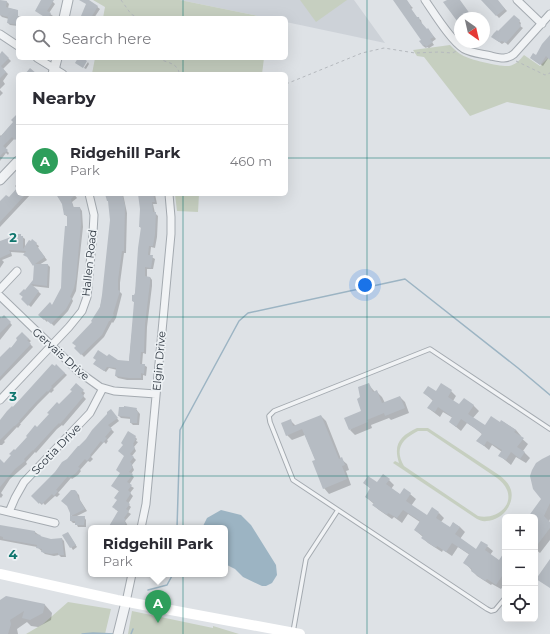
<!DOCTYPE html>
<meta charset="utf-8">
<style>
body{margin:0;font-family:Montserrat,sans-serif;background:#f2f2f3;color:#2b2b33}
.controls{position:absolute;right:12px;bottom:12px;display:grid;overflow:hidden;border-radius:6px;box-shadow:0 4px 16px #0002}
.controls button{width:36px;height:36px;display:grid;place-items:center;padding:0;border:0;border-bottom:1px solid #e1e1e2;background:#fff;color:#2b2b33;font:20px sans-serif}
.compass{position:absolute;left:454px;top:12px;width:36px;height:36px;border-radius:50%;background:#fff;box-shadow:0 4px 16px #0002;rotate:146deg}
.you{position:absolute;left:365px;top:285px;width:14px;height:14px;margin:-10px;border:3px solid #fff;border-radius:50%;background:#1a73e8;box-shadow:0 0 0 6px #1a73e833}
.badge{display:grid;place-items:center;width:26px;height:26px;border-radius:50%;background:#2563eb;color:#fff;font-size:13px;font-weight:700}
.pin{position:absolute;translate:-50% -33px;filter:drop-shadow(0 1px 2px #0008)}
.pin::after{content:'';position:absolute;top:21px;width:14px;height:12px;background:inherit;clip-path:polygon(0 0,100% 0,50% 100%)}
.popup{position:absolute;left:88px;top:525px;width:140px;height:52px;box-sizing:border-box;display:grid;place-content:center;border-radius:6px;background:#fff;filter:drop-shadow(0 1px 3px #0005);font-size:13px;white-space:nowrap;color:#7c7c81}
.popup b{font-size:15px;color:#2b2b33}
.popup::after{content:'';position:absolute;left:50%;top:100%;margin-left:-8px;border:8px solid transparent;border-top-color:#fff}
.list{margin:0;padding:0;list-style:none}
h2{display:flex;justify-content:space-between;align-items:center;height:52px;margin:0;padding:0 16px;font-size:17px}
h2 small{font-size:13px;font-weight:400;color:#7c7c81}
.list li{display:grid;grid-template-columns:26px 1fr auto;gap:12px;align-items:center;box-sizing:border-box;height:72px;padding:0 16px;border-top:1px solid #e1e1e2}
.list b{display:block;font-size:15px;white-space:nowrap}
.list p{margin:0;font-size:13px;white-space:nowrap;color:#7c7c81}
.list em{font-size:13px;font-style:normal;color:#7c7c81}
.icon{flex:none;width:22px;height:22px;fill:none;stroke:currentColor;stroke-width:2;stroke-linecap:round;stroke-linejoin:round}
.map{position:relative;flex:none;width:550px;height:634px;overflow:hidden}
.search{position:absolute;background:#fff;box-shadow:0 4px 16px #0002;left:16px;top:16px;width:272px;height:44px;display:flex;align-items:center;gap:10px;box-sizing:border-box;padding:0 14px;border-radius:6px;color:#7c7c81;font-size:15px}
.panel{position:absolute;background:#fff;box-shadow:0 4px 16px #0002;left:16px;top:72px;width:272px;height:124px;border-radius:6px}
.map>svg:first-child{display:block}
.built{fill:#cdd2d8}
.green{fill:#c6cfc0;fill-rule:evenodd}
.water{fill:#9cb4c3}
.shadow{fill:#0003}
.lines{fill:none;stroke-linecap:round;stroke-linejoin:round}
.stream{stroke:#9cb4c3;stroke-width:1.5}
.building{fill:#b6bcc3}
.service-casing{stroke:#a4aab0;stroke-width:5.5}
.minor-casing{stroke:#a4aab0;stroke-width:9}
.tertiary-casing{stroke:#a4aab0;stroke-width:11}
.path{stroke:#b5b9be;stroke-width:1;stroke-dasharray:3 3;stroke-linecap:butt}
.service{stroke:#f1f3f5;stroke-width:3.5}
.minor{stroke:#f1f3f5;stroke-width:7}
.tertiary{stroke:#f1f3f5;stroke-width:9}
.secondary{stroke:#fff;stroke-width:10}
.grid{fill:none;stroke:#0f766e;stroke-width:1;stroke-opacity:0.55}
.labels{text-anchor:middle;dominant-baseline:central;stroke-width:3.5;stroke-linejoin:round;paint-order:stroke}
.street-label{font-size:11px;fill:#29323c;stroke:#edf1f4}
.grid-label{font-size:13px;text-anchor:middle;font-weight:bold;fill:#0f766e;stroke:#edf1f4;stroke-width:3.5;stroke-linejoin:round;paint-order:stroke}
</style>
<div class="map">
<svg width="550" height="634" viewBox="0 0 550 634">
<rect width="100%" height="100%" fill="#dee2e6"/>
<path class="built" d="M180 0H354L385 43 286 22V18H268Z"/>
<path class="green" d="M93 0H180L268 18H103L105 7Z
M300 0H347L316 22Z
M450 45C454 49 458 53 462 55 470 60 501 67 509 66 515 65 520 60 524 55L540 66 550 56V110L507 102 470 116 424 57 417 56 413 50Z
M95 58H264L262 74H92Z
M175 194H199L198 212 177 211Z
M417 428H428L499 475C504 479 509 483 511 490 515 505 501 521 486 521 483 522 480 520 477 519L393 463 395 461 399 463C393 444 400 436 417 428ZM418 431H427L497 478C501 481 505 485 507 490 514 508 493 520 478 516L404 466C394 449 402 439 418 431Z
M68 602 111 609 105 634H26L43 624Z
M132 611 213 628V626L239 634H128Z"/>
<path class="water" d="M221 510 241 515 251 525 276 565 277 575 272 583 266 586H262L243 577 235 569 225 564V528H202L207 518Z"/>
<path class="shadow" d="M41 0H51L55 4 49 13 53 16 52 18H46Z
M86 0H88L100 9 94 18H84L82 16 87 5Z
M394 0H406L410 5 413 8 411 9 417 18 421 20 422 24 427 30 430 32 436 39 432 42 434 45 429 48 427 47 426 48 423 46 422 40Z
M483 0H497L507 11 499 18Z
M0 1 7 2 9 4 8 8 16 10 18 12V16L26 18H18V26L10 25 8 23 9 19 2 17 0 15Z
M514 16 521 23 520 26 523 28 508 45 505 42 502 44 495 39Z
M484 30 487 34 484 37Z
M550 36V59L549 57 543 66 534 60Z
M2 52 11 61 3 69 8 74 3 81 5 84 0 89V55Z
M88 62 89 64 86 69 84 68Z
M0 90 3 93 0 96Z
M18 114V141L15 138 5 149 9 153 8 155 6 153 0 161V135L1 136 14 122Z
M18 183V194H31L0 227V202L9 198 18 189 15 186Z
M56 194H74L77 198 72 202 74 208H80L82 211 83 227 76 291 72 299 73 301 68 311 54 326 48 320 47 322 40 315 52 306 62 288 68 217 65 215 63 203Z
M106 194H123L127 213 126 253H124L120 283V292L122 294 116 318 113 323 112 322 104 337 84 357 76 348 94 322 100 307 103 295 111 220 109 202Z
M139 194H155L157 204H153L155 213 158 216 157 237 155 248 151 247 150 256 155 259 153 269H147V277H150L152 280V286L147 327 146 354 143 353 142 365H144L147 367 146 376 143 375V380H127L118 378 116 376 117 370 109 368 106 372 97 366 108 358 118 361 129 362 135 303 133 301 135 296 142 229 140 227 141 209Z
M20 235 25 239V248L32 241 39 246 38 248 47 260 39 265H48L50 267 49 288 32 286 41 294 31 307 22 299 25 291 34 280 35 266 26 253 11 252 12 256 2 260 4 262 0 268V242Z
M4 316 12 325 0 340V317L2 318Z
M22 333 31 341 29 343 33 347 0 381V359L19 340Z
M56 366 67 375 53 389 54 390 51 393 50 392 38 404 20 424H21L18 428 17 427 4 441 5 442 2 445H0V422L12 408Z
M368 384 375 392H377L382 397 385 403 400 397 405 402 409 413 391 420 389 418 371 425 372 428 355 435 350 430 363 411 361 398Z
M76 385 85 393 83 396 86 399 63 426 62 425 57 429 36 453 35 452 26 462 27 464 10 479 1 493 3 495 1 498 0 497V464H4L73 391Z
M451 391 456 396 453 401 459 406 473 405 479 411 473 418 485 426 500 424 502 421 516 430 521 436 520 437 528 444 523 451 530 458 526 463 516 457 511 465 499 455 502 452 492 445 489 450 478 441 482 434 479 431 467 423 461 431 450 422 453 418 443 412 440 417 428 408 433 401 425 393Z
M136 409 140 414 139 425H133L131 423V419L121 418 119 416Z
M113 413 119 421 110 428 114 432 107 440 108 441 106 444 104 442 91 457 93 459 90 462 88 461 80 470 81 471 78 475 72 479 71 478 58 493 60 494 57 497 55 496 45 505 43 503 42 505 32 496Z
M321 416 326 421 341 459 347 464 349 470 346 471 351 485 329 494 324 488 316 461 305 435 292 440 287 435 290 420 296 426Z
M135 437 137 439 136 441 138 442 134 447 136 451 132 456 136 460 132 465 134 470 131 474 134 477 129 485 134 488 130 493 133 496 128 504 131 507 128 512 131 514 125 521 128 526 126 528H112L119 512 115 509 120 492 115 488Z
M550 456V519L549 522 550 523V540L540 553 535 549V517H530L542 499Z
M389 480 394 485 391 489 401 495 404 490 410 494 416 499 411 506 427 517 439 513 444 518 441 522 450 528 453 523 460 527 465 532 460 539 476 550 482 542 493 551 490 555 499 562 505 558V584L501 589 492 584 491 585 477 576 465 563 470 555 458 547 452 556 443 550 442 552 428 543 423 538V537L415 530 420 522 408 514 402 523 394 517 392 519 379 510 373 505 374 504 366 497 371 489 364 483 378 484Z
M75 491 79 495 80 500 87 511 75 517H84L86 520V527H78L76 523H73L71 521Z
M0 526 35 532 43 538 51 540 62 539 64 541 66 557H61L59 555 54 556 45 554 37 547 0 540Z
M70 536 77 547 73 550 71 547Z
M0 602 45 605 52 613 51 620 38 627 31 626 27 622 17 629 18 634H0Z"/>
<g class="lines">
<path class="stream" d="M177 528 180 430 239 321 248 313 405 279 518 368 550 395
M148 590 167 585 173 574
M82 634 93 633 114 634
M131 634 133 629"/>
</g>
<path class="building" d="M0 0 7 1 6 7 18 10V25L7 23 8 17 0 15Z
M41 0H54L47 11 51 13 48 18H46L35 11Z
M79 0H89L98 6 91 18H84L81 16 86 4Z
M393 0H407L411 6 410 7 417 17H419L420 21 427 29 428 28 434 37 430 39 433 42 426 47 425 45 423 46 419 41 421 40Z
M447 0H460L473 18H460V25L443 2Z
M481 0H498L505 9 496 16Z
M514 15 520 20 519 23 521 26 506 43 502 41 499 42 491 37 494 33 497 30 498 31Z
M550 35V60L546 56 540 65 530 58 533 53 536 55 542 44Z
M2 51 9 58 1 66 6 72 0 78V54Z
M78 58H83L87 61 83 68 75 63Z
M30 68 37 74H25Z
M18 113V137L15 140 12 137 3 146 8 150 5 153 4 152 0 156V137L13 122 11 120Z
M18 187V194H26L0 222V201L6 195 9 197Z
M56 194H76L71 199 73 207H80L81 224 76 279 74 288 70 297 72 298 66 309 51 324 45 319 44 320 38 315 50 302 52 305 61 288 62 263 65 226H67V215H64L62 204Z
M105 194H122L125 205 124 251H122L118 280V290L120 291 113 314 114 315 110 321H109L102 335 81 355 74 348 76 346 72 343 92 322 91 321 100 307 102 295 110 220 108 201H107Z
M138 194H153L155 202H152L153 212H156L155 234 153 246H149L148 255H153L151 268 145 267V276L150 277V283L145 324 144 352H141L140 364H145L144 374 141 373V378H129L115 376 116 368 107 367 104 371 93 364 96 360 93 358 98 350 107 356 109 354 118 360 129 361 134 302 132 301V295H134L135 293 138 248 141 227H139L140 209Z
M14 234H21V236H23V249L29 240 31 241 32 239 37 243 36 245 45 257 35 264H48L47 286 31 284 39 291 28 306 21 299 23 297 19 294 24 289 25 290 33 280 34 265 33 266 27 257 23 255 26 251 9 250 11 253 0 258V241L14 236Z
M4 315 11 322 0 333V319Z
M22 332 29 339 27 340 31 344 0 377V357L10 347 11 348 17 340 16 338Z
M52 364 55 366 56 364 65 373 51 386 52 387 48 392 47 391 36 402 19 421H20L15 426H14L0 440V420L7 411 12 406 13 407Z
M76 383 84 390 81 393 84 396 60 424 59 423 55 427 33 451V450L24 459 25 461 15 469 0 487V459L4 463 11 455 9 454 14 449 15 450 27 437 26 436 31 430 35 425 37 427 49 414 47 413 57 402 59 404 72 391 70 390Z
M369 383 373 392 377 390 382 403 400 396 405 408 385 416 384 413 367 420 368 422 349 430 344 418 361 411 357 399 360 397 358 387Z
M441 383 452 390 448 397 459 404 464 398 474 405 468 414 485 425 491 416 500 422 501 420 516 430 514 432 524 438 517 447 525 452 520 459 511 452 506 460 498 456 502 450 487 441 484 446 476 441 482 434 473 427 461 419 456 427 449 422 452 417 438 407 435 412 427 408 433 400 423 393 428 386 436 391Z
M124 406 137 408 136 411H138L137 423H130V417L118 416 119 407H124Z
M111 409 118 418 108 425 112 429 105 437 107 438 103 443 101 441 90 455 91 456 87 461 85 459 78 467 80 468 76 473 69 478 68 476 56 490 58 491 54 496 52 494 42 504 40 502 39 504 31 496 55 472 62 462 67 459 78 446H79L86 439 92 430 107 414V412Z
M321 415 339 459 342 457 345 465 342 466 347 479 323 489 312 461 315 460 302 429 286 436 281 423 291 419 293 426Z
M128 431 136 436 135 438 136 439 133 444 134 445 133 446 135 448 130 454 134 457 130 462 132 464 131 465 133 467 129 472 133 474 127 482 132 485 128 490 131 493 126 501 130 504 126 509 129 511 124 518 126 520 124 521 126 523 123 528H108L118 511 112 507 117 500 114 498 119 491 111 486 120 473 116 470 124 456 118 451 123 445 121 443Z
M550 455V503L544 516 550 522V528L535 548V517H528L541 499 533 489 530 476 532 470 536 463 542 459Z
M383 474 390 479 386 484 400 494 404 488 411 493 406 501 427 515 432 507 439 512 436 518 450 527 453 522 460 527 455 534 476 549 481 541 488 545 485 550 499 560 505 551V578L502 576 496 585 487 579 485 581 471 571 472 569 463 563 469 554 452 543 446 552 437 546 436 548 421 538 423 536 414 530 420 521 403 510 397 518 388 513 387 515 372 505 374 503 365 497 370 488 363 483 368 476 377 482Z
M71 490H75L77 492 78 497 85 509 71 516H85L84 525H75V521H70V513L67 506 61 501Z
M0 525 35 531V534L41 535 40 536 51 539 62 538 64 555H58V553L51 554 41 552 42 549 36 548 37 545 3 539V537L0 536Z
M68 532 76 545 70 548 62 535Z
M550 559V588L536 579Z
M6 596 45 604 43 613 30 620 22 618 24 611 10 620 11 624 8 634H0V600Z"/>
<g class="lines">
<g class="service-casing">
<path id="service" d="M505 598 495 610 491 611 487 609 293 480 270 422 269 416 274 411 430 349 550 429
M293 632 306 559 338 510"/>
</g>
<g class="minor-casing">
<path id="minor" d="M425 0C434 13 451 41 464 49 471 53 482 54 491 56 500 58 507 60 514 54L550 14
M517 0 542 24
M0 34 18 46
M37 58 63 74
M0 289 17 271
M0 296 79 372 100 387 114 391 156 394
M0 400 69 327 82 311 87 297 93 233 94 215 89 194
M0 510 55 523
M9 512 15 498 24 482 90 413 103 388
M141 528 146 504 171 234V217L169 194
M126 602 132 574"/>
</g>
<g class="tertiary-casing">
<path id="tertiary" d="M64 18 68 0
M53 74 57 58
M0 180 18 161
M118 634 126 602"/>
</g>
<path class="path" d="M121 0 131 14 138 18
M158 58C166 63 176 62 179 72L177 74
M516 61 545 75 550 73
M286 84 362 53 384 48 415 53 439 52 452 53 457 51"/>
<use href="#service" class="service"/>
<use href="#minor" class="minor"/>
<use href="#tertiary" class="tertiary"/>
<path class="secondary" d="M0 574 117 600 300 634"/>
</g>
<path class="grid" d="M183 0V18M367 0V634M183 58V74M0 158H18M286 158H550M183 194V634M0 317H550M0 476H550"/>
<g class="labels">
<g class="street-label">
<text transform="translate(89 263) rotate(-84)">Hallen Road</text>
<text transform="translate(61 354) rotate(42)">Gervais Drive</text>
<text transform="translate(159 361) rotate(-85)">Elgin Drive</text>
<text transform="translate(56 449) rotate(-46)">Scotia Drive</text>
</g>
</g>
<g class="grid-label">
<text x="13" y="242">2</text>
<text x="13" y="401">3</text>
<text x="13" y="559">4</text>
</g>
</svg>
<div class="controls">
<button>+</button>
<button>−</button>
<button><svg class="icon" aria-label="locate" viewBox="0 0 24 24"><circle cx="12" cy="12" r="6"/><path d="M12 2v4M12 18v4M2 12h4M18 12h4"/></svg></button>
</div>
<svg class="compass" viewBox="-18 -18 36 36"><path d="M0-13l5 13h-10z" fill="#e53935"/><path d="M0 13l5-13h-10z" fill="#7c7c81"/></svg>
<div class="you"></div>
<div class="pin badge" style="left:158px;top:623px;background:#2e9e5b">A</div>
<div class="popup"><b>Ridgehill Park</b>Park</div>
<div class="search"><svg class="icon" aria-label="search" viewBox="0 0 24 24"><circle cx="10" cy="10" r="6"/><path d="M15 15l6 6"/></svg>Search here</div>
<section class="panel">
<h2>Nearby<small></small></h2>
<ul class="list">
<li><span class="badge" style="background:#2e9e5b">A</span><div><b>Ridgehill Park</b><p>Park</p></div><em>460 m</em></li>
</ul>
</section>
</div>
